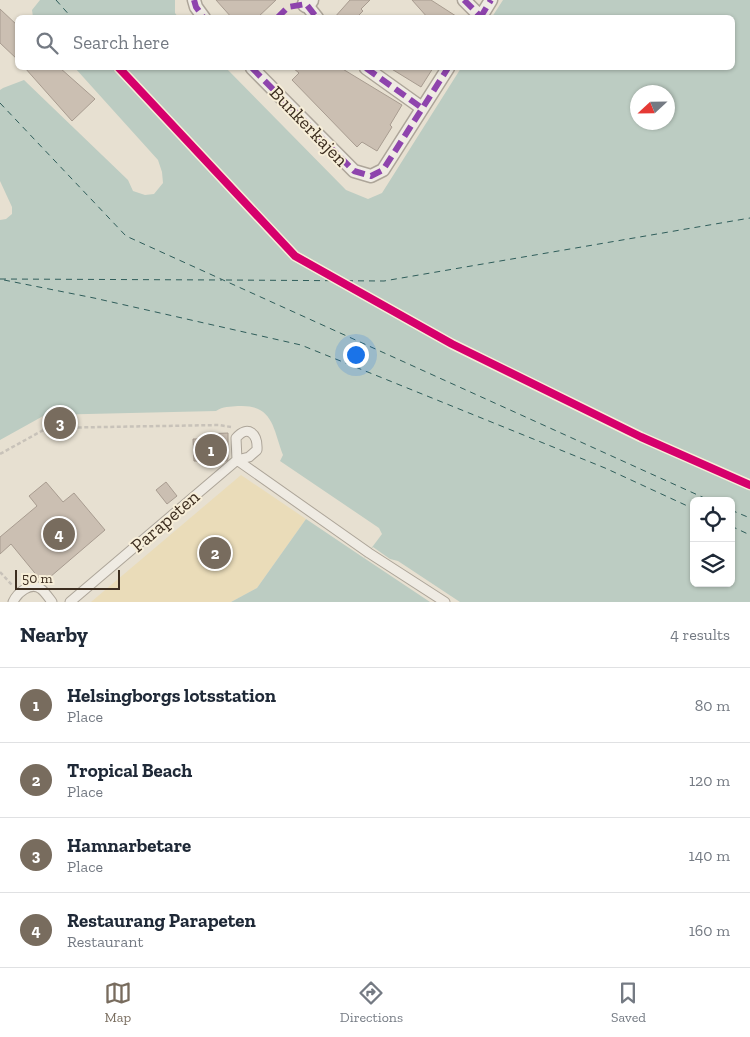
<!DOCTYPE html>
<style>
body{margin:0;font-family:"Zilla Slab",serif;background:#f6f6f7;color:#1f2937}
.controls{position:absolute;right:15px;bottom:15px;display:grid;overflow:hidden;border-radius:8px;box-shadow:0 1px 4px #0004}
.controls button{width:45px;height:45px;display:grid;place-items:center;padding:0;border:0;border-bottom:1px solid #e0e1e3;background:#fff;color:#1f2937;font:25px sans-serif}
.compass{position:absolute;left:630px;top:85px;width:45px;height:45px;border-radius:50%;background:#fff;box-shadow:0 1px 4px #0004;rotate:248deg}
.scale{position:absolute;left:15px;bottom:12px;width:105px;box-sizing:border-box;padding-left:5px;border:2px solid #3d2e20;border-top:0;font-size:14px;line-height:18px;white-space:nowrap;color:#3d2e20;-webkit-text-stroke:4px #f7eed8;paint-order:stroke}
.you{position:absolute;left:355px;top:354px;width:18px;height:18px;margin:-12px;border:4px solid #fff;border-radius:50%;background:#1a73e8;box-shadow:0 0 0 8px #1a73e833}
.badge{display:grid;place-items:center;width:32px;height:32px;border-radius:50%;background:#786c5e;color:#fff;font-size:16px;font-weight:700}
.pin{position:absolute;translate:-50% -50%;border:2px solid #fff;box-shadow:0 1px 5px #0006}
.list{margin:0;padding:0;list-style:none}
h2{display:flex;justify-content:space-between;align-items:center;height:65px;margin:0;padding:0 20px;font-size:21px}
h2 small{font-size:16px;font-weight:400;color:#747a83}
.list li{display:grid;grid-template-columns:32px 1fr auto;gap:15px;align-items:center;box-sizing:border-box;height:75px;padding:0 20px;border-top:1px solid #e0e1e3}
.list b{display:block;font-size:19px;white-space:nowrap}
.list p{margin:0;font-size:16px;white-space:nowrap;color:#747a83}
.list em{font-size:16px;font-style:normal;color:#747a83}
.icon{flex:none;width:28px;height:28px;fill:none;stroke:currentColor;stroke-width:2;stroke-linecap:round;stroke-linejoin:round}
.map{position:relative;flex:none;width:750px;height:602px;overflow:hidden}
.search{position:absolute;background:#fff;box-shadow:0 1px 4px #0004;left:15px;right:15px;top:15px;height:55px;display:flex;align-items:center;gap:12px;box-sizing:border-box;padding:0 18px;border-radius:8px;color:#747a83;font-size:19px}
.sheet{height:365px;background:#fff}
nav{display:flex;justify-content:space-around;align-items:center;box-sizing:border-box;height:70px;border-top:1px solid #e0e1e3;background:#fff;font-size:14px;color:#747a83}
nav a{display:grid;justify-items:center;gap:2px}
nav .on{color:#786c5e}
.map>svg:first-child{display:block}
.sand{fill:#eadcb9}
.water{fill:#bcccc2;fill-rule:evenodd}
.pier{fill:#e7e0d1}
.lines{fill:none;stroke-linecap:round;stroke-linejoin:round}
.ferry{stroke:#2f5d5a;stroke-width:1;stroke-dasharray:6 5;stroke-linecap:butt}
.building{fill:#cbbfb2;stroke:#a89c90}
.service-casing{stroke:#ada599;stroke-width:11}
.pedestrian-casing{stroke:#ada599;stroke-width:15}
.minor-casing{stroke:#ada599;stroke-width:19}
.path{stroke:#c8c2b9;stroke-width:2.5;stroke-dasharray:4 2.5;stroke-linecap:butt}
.service{stroke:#efebe3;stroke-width:9}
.pedestrian{stroke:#efebe3;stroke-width:12}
.minor{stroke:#efebe3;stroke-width:16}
.quiet{stroke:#8e44ad;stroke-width:6;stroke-dasharray:12 6;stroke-linecap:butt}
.cycleway-casing{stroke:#f7eed8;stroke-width:11}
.cycleway{stroke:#d6006c;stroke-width:8}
.labels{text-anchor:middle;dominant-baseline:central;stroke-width:4;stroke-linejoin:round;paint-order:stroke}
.street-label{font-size:19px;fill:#3d2e20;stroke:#f7eed8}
</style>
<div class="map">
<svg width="750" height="602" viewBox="0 0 750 602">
<rect width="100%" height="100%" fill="#e7e0d1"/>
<path class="sand" d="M241 475 306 519 257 588 231 602H91Z"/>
<path class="water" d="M40 0H175V13L178 17H33L32 10Z
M503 0H750V602H231L257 588 306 519 364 558 382 534 379 528 280 461 283 455C273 428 273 404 238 406 230 407 223 406 216 411L45 415 0 440V220L6 219 12 214V207L0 181V90L3 88 24 80 128 180 133 191 145 195 154 194 163 183 162 172 158 160 75 68H226L346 190 368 199 382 193 461 68H732V18L492 17ZM638 92H668V122H638ZM694 501H731V583H694Z"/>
<path class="pier" d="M373 547 390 559 398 561 460 602H430L364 558Z"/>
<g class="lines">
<path class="ferry" d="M56 0 72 18
M119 68 295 256 452 344 641 437 750 485
M0 103 126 236 711 501
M0 279 222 280
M4 280 94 298 301 345 605 468 694 509
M226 280 384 281 750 218
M731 510 750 518
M731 526 750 535"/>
</g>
<path class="building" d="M216 0H276L257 18H232Z
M350 0H370L361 9 363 11 356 18H334Z
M412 0H431L459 18H428Z
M0 9 18 26V60L0 43Z
M25 68H60L95 99 72 121Z
M293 68H341L402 105 390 125 392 127 377 151 362 142 357 147 292 80 299 73Z
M390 68H433L421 87Z
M228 433V459L227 461H194L193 439H204V434Z
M46 482 63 502 74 493 105 530 43 583 11 544 0 554V537L37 506 29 496Z
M166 482 177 496 167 504 156 490Z"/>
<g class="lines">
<g class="service-casing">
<path id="service" d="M237 460 369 553 445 602
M13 602C17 593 31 581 41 589 45 592 49 598 52 602
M70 602 237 460 249 457 257 450C258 434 248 424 236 438L237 460"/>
</g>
<g class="pedestrian-casing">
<path id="pedestrian" d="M194 0 196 7 204 18
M464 0 480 16
M306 4 317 18
M480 18 491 0
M252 68 354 171 371 176 383 170 448 68
M366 68 422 108"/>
</g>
<g class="minor-casing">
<path id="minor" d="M306 4 310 0"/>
</g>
<path class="path" d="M0 454 47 428 219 425 231 427
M0 572 12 585"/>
<use href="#service" class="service"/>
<use href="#pedestrian" class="pedestrian"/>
<use href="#minor" class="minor"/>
<path class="quiet" d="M194 0 196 7 204 18
M464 0 480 16
M277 18 288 7 306 4 317 18
M480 18 491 0
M252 68 354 171 371 176 383 170 448 68
M366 68 422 108"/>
<g class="cycleway-casing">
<path id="cycleway" d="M119 68 295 256 452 344 641 437 750 485"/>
</g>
<use href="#cycleway" class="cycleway"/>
</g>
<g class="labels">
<g class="street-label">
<text transform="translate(309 126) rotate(46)">Bunkerkajen</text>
<text transform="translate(165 521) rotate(-41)">Parapeten</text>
</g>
</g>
</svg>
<div class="controls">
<button><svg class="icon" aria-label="locate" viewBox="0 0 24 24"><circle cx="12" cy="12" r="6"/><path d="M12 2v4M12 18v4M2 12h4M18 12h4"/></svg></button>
<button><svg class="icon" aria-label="layers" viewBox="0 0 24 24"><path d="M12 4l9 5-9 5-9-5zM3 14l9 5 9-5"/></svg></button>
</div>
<svg class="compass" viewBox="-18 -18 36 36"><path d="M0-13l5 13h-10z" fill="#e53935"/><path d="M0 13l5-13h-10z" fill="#747a83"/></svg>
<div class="scale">50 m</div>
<div class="you"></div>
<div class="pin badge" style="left:211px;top:450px">1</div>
<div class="pin badge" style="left:215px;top:553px">2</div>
<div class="pin badge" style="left:60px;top:423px">3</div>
<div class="pin badge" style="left:59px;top:534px">4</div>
<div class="search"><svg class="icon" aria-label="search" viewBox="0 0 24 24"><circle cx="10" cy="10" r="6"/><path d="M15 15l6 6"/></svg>Search here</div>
</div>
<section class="sheet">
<h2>Nearby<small>4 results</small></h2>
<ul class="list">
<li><span class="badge">1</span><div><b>Helsingborgs lotsstation</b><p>Place</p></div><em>80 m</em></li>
<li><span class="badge">2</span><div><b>Tropical Beach</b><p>Place</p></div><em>120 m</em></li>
<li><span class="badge">3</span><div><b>Hamnarbetare</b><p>Place</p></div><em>140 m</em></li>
<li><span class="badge">4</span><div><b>Restaurang Parapeten</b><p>Restaurant</p></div><em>160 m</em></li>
</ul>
</section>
<nav>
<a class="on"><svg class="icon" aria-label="map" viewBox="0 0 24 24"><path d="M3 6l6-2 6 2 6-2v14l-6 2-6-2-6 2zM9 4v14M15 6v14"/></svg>Map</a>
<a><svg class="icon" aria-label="directions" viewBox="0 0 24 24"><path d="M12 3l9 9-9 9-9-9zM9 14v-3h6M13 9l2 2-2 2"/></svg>Directions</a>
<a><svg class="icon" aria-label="saved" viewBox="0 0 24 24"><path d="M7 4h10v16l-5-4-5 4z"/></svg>Saved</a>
</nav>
